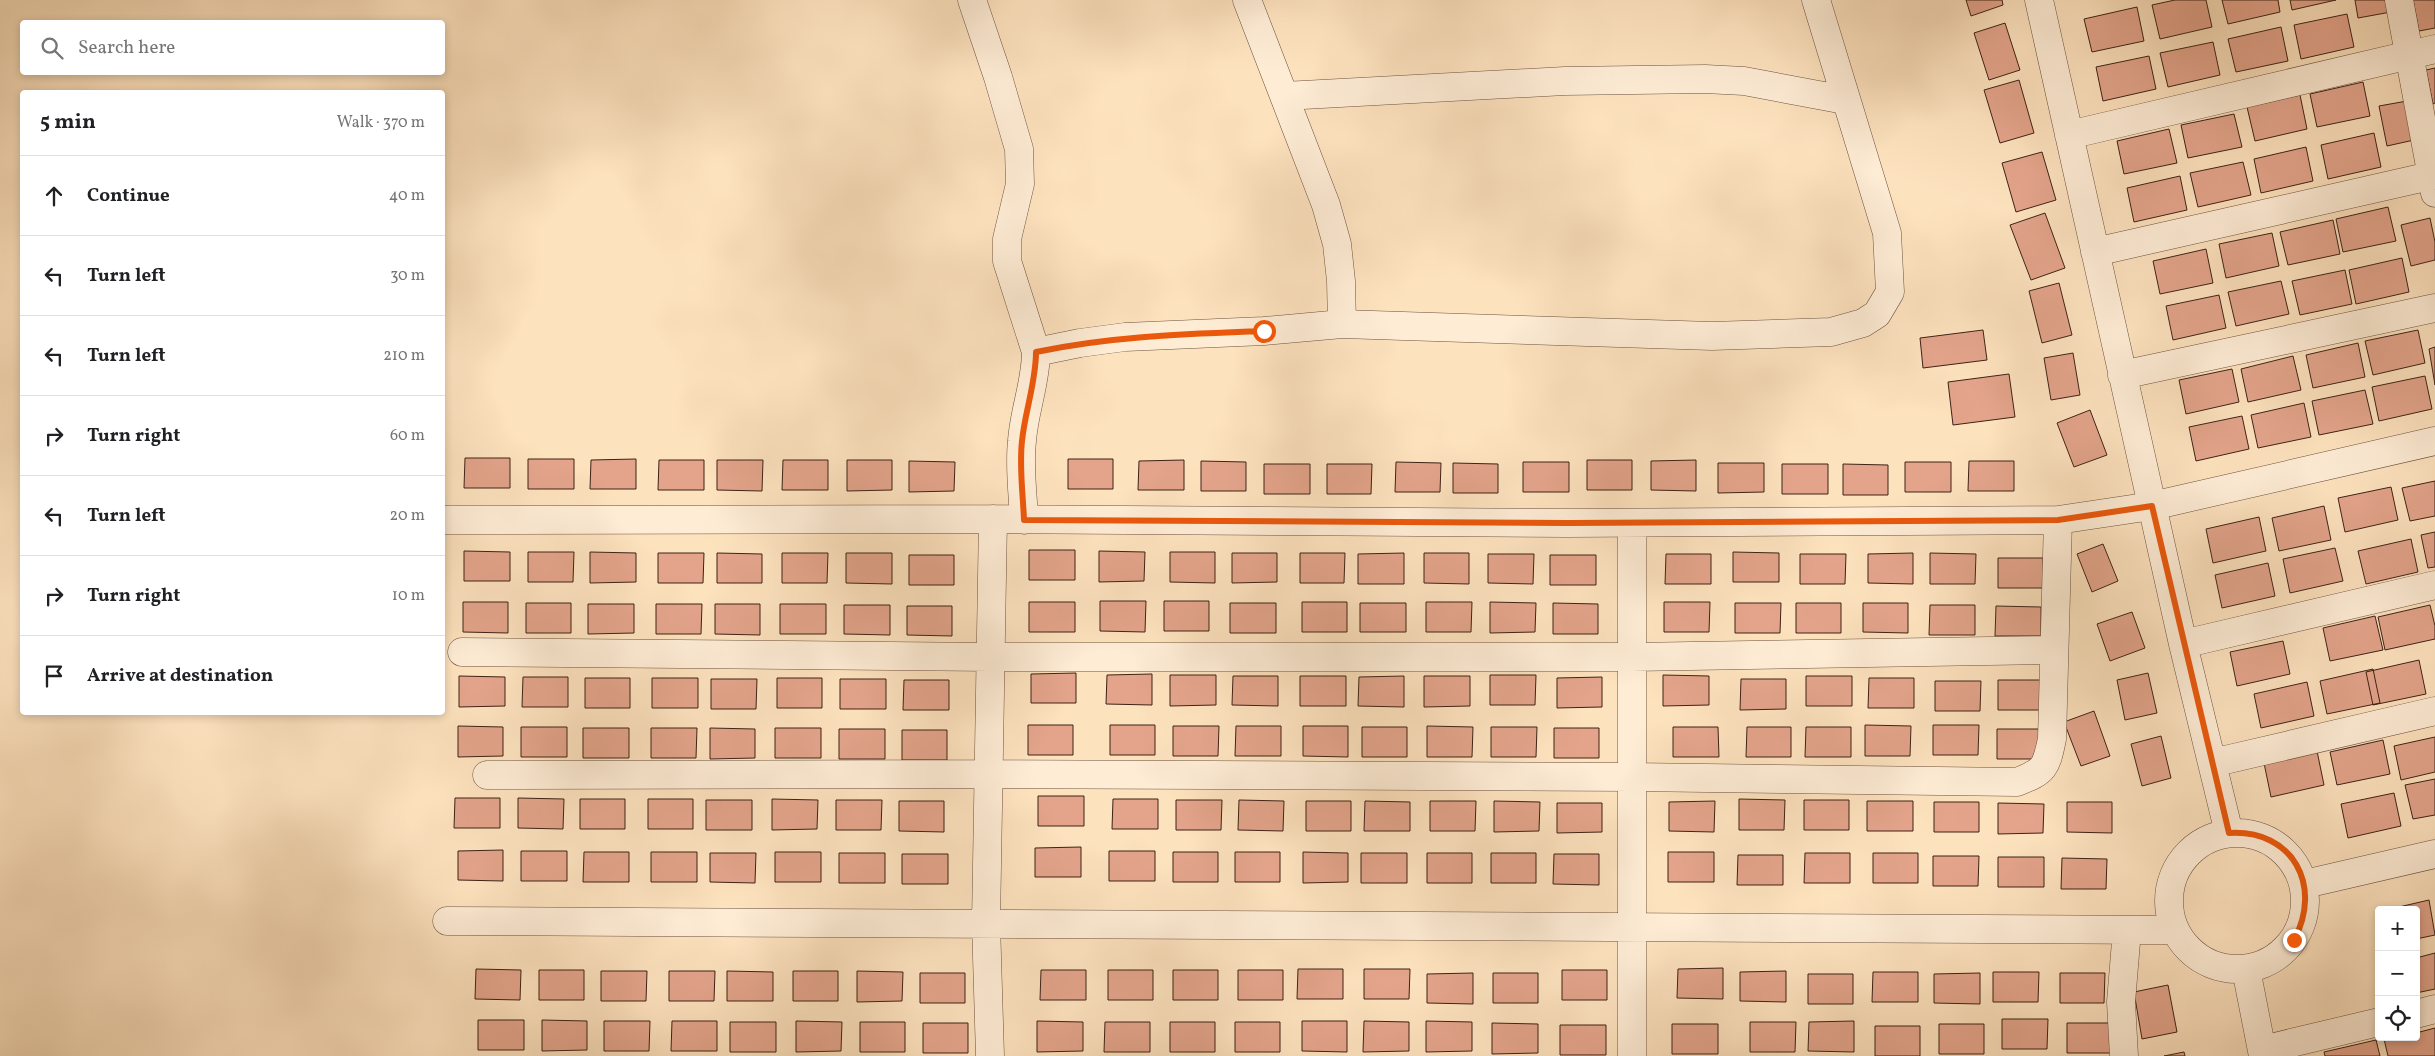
<!DOCTYPE html>
<meta charset="utf-8">
<style>
body{margin:0;font-family:Vollkorn,serif;background:#f2f2f2;color:#202124}
.controls{position:absolute;right:15px;bottom:15px;display:grid;overflow:hidden;border-radius:5px;box-shadow:0 2px 8px #0003}
.controls button{width:45px;height:45px;display:grid;place-items:center;padding:0;border:0;border-bottom:1px solid #e0e0e0;background:#fff;color:#202124;font:25px sans-serif}
.stop{position:absolute;width:15px;height:15px;margin:-11px;border:4px solid #ea580c;border-radius:50%;background:#fff}
.stop.end{background:#ea580c;border-color:#fff;box-shadow:0 1px 5px #0008}
.list{margin:0;padding:0;list-style:none}
h2{display:flex;justify-content:space-between;align-items:center;height:65px;margin:0;padding:0 20px;font-size:21px}
h2 small{font-size:16px;font-weight:400;color:#757577}
.list li{display:grid;grid-template-columns:32px 1fr auto;gap:15px;align-items:center;box-sizing:border-box;height:80px;padding:0 20px;border-top:1px solid #e0e0e0}
.list b{display:block;font-size:19px;white-space:nowrap}
.list em{font-size:16px;font-style:normal;color:#757577}
.icon{flex:none;width:28px;height:28px;fill:none;stroke:currentColor;stroke-width:2;stroke-linecap:round;stroke-linejoin:round}
.map{position:relative;flex:none;width:2435px;height:1056px;overflow:hidden}
.search{position:absolute;background:#fff;box-shadow:0 2px 8px #0003;left:20px;top:20px;width:425px;height:55px;display:flex;align-items:center;gap:12px;box-sizing:border-box;padding:0 18px;border-radius:5px;color:#757577;font-size:19px}
.panel{position:absolute;background:#fff;box-shadow:0 2px 8px #0003;left:20px;top:90px;width:425px;height:625px;border-radius:5px}
.map>svg:first-child{display:block}
.building{fill:#e3a48b;stroke:#3e2215}
.lines{fill:none;stroke-linecap:round;stroke-linejoin:round}
.street-casing{stroke:#6e523f;stroke-width:29}
.street{stroke:#feecd5;stroke-width:28}
.route{stroke:#ea580c;stroke-width:6}
</style>
<div class="map">
<svg width="2435" height="1056" viewBox="0 0 2435 1056">
<rect width="100%" height="100%" fill="#fde2be"/>
<filter id="stains"><feTurbulence type="fractalNoise" baseFrequency=".004" numOctaves="4"/><feColorMatrix values="0 0 0 0 .2 0 0 0 0 .09 0 0 0 0 .02 0 0 0 .5 -.17"/></filter>
<radialGradient id="worn" r=".72"><stop offset=".6" stop-color="#630" stop-opacity="0"/><stop offset="1" stop-color="#630" stop-opacity=".3"/></radialGradient>
<path class="building" d="M1966 0H2002L2003 5 1971 16Z
M2175 0H2206L2212 27 2160 39 2152 5Z
M2222 0H2278L2280 12 2228 24Z
M2290 0H2336L2292 10Z
M2355 0H2389L2391 12 2358 18Z
M2413 0H2435V28L2419 31Z
M2137 7 2144 41 2092 52 2084 19Z
M2347 14 2354 47 2301 59 2294 25Z
M2005 23 2020 70 1989 80 1974 33Z
M2281 27 2288 61 2236 72 2228 39Z
M2213 42 2220 75 2168 87 2160 53Z
M2149 56 2156 89 2103 101 2096 67Z
M2435 68V103L2433 104 2426 70Z
M2019 80 2034 133 2000 143 1984 90Z
M2363 82 2370 116 2317 127 2310 94Z
M2300 95 2307 129 2255 141 2247 107Z
M2407 101 2414 140 2387 146 2379 106Z
M2234 114 2242 147 2188 158 2181 125Z
M2169 129 2177 163 2124 174 2117 141Z
M2374 133 2381 167 2328 179 2321 145Z
M2306 147 2313 181 2261 193 2254 159Z
M2042 152 2056 200 2016 212 2002 163Z
M2243 162 2251 195 2198 207 2190 173Z
M2180 176 2187 210 2134 222 2127 188Z
M2388 207 2396 241 2343 252 2336 219Z
M2045 213 2065 268 2031 280 2010 225Z
M2430 218 2435 242V260L2411 266 2401 225Z
M2333 220 2340 254 2288 265 2280 232Z
M2272 233 2279 266 2226 278 2219 244Z
M2206 249 2213 283 2160 294 2153 261Z
M2402 258 2409 292 2356 304 2349 270Z
M2345 270 2352 304 2300 315 2292 281Z
M2281 281 2289 314 2236 326 2228 292Z
M2059 283 2072 335 2042 343 2029 291Z
M2219 295 2226 328 2173 340 2166 306Z
M1983 330 1987 360 1923 368 1920 338Z
M2418 330 2425 363 2373 375 2365 341Z
M2358 343 2365 377 2313 388 2306 355Z
M2435 347V385L2429 349Z
M2073 353 2080 395 2051 400 2044 358Z
M2293 356 2301 390 2248 402 2241 369Z
M2232 369 2239 402 2186 414 2179 380Z
M2009 374 2015 417 1953 425 1948 382Z
M2425 376 2432 409 2379 421 2372 387Z
M2365 390 2373 424 2319 435 2312 401Z
M2304 403 2311 437 2258 448 2251 415Z
M2090 410 2107 455 2074 467 2057 423Z
M2242 416 2249 449 2196 461 2189 427Z
M465 458H510V488H464Z
M528 459H574V489H528Z
M636 459V489H590L591 460Z
M1068 459H1113V489H1068Z
M659 460H704V490H658Z
M717 460H763L762 491 717 490Z
M783 460H828V490H782Z
M847 460H892V490L847 491Z
M1184 460V490H1138L1139 461Z
M1587 460H1632V490H1587Z
M1696 460V491L1651 490V461Z
M909 461 955 462 954 491 909 492Z
M1201 461 1246 462V491H1201Z
M1969 461H2014V491H1968Z
M1396 462 1441 463 1440 492H1395Z
M1523 462H1569V492H1523Z
M1905 462H1951V492H1905Z
M1453 463 1498 464V493H1453Z
M1718 463H1764V492L1718 493Z
M1264 464H1310V494H1264Z
M1327 464H1372L1371 494H1327Z
M1782 464H1828V494H1782Z
M1843 464 1888 465V495H1843Z
M2435 481V516L2410 521 2402 488Z
M2391 487 2398 520 2345 532 2338 498Z
M2324 506 2331 540 2279 551 2272 518Z
M2259 517 2266 551 2213 563 2206 529Z
M2435 532V567L2428 568 2421 535Z
M2411 539 2418 572 2366 584 2358 551Z
M2103 544 2118 581 2092 592 2077 554Z
M2335 548 2343 581 2290 593 2283 559Z
M1029 550H1075V580H1029Z
M464 551 510 552V581H464Z
M1099 551 1145 552 1144 581 1099 582Z
M528 552H574L573 582H528Z
M590 552 636 553V582L590 583Z
M1170 552H1215V583L1170 582Z
M1733 552 1779 553V582H1733Z
M658 553H704L703 583H658Z
M717 553 762 554V583H717Z
M782 553H828L827 583H782Z
M846 553H892V584L846 583Z
M1232 553H1277V582L1232 583Z
M1300 553H1345L1344 583H1300Z
M1404 553V584H1358V554Z
M1424 553H1469V584L1424 583Z
M1913 553V584L1868 583V554Z
M1930 553 1976 554 1975 584H1930Z
M442 554H444V584H442Z
M1488 554H1534L1533 584 1488 583Z
M1666 554H1711V584H1665Z
M1800 554H1846L1845 584H1800Z
M909 555H954V585H909Z
M1550 555H1596V585H1550Z
M1998 558H2043V588H1998Z
M2268 563 2275 596 2222 608 2215 575Z
M1100 601H1146L1145 632 1100 631Z
M1164 601H1209V631H1164Z
M463 602H508V633L463 632Z
M1029 602H1075V632H1029Z
M1302 602H1347V632H1302Z
M1426 602H1472L1471 632H1426Z
M1490 602 1536 603 1535 632 1490 633Z
M1664 602H1710L1709 632H1664Z
M526 603H571V633H526Z
M1230 603H1276V633H1230Z
M1360 603H1406V632H1360Z
M1553 603 1598 604V634H1553Z
M1735 603H1781L1780 633H1735Z
M1796 603H1841V633H1796Z
M1863 603H1908V633L1863 632Z
M588 604H634V633L588 634Z
M656 604H702L701 634H656Z
M715 604H760V635L715 634Z
M780 604H826V634H780Z
M844 605H890V635L844 634Z
M1930 605H1975V635H1929Z
M2430 605 2435 626V639L2385 650 2378 617Z
M907 606H952V636L907 635Z
M1996 606 2041 607V636H1995Z
M2132 612 2145 648 2110 661 2097 624Z
M2375 616 2383 650 2330 661 2323 628Z
M2283 641 2290 674 2237 686 2230 652Z
M2419 660 2426 694 2373 705 2366 672Z
M2373 669 2380 703 2327 714 2320 681Z
M1076 673V703H1031V674Z
M2148 673 2157 713 2125 720 2117 680Z
M1152 674V705L1106 704 1107 675Z
M1170 675H1216V705L1170 706Z
M1490 675H1536L1535 705H1490Z
M1663 675 1709 676V705L1663 706Z
M459 676 505 677V706L459 707Z
M1233 676H1278V706L1232 705Z
M1300 676H1346V706H1300Z
M1404 676V707L1358 706 1359 677Z
M1424 676H1470V706L1424 707Z
M1806 676H1852V706H1806Z
M523 677H568V707H522Z
M1602 677V707L1557 708V678Z
M585 678H630V708H585Z
M652 678H698V708H652Z
M777 678H822V708H777Z
M1869 678H1914V708H1868Z
M711 679H757L756 709H711Z
M840 679H886V709H840Z
M1741 679H1786V709L1740 710Z
M904 680H949V710H903Z
M1998 680H2044V710H1998Z
M1935 681H1981L1980 711H1935Z
M2307 682 2314 716 2261 728 2254 694Z
M2094 711 2110 756 2081 766 2064 722Z
M1028 725H1073V755H1028Z
M1110 725H1155V755H1110Z
M1865 725 1911 726 1910 756H1865Z
M1933 725H1979L1978 755H1933Z
M458 726 503 727V756L458 757Z
M1173 726H1219L1218 756H1173Z
M1236 726H1281V756H1235Z
M1303 726H1348V757L1303 756Z
M1427 726 1473 727 1472 757H1427Z
M521 727H567V757H521Z
M1362 727H1407V757H1362Z
M1491 727H1537L1536 757H1491Z
M1673 727H1718L1719 757H1673Z
M1747 727H1791V757H1746Z
M1806 727H1851V757H1805Z
M583 728H629V758H583Z
M651 728H697L696 758H651Z
M710 728 755 729V758L710 759Z
M775 728H821V758H775Z
M1554 728H1599V758H1554Z
M839 729H885V759H839Z
M1997 729H2043L2042 759H1997Z
M902 730H947V760H902Z
M2161 736 2171 778 2142 786 2131 744Z
M2435 737V772L2401 780 2394 746Z
M2383 740 2390 774 2337 785 2330 752Z
M2317 751 2324 785 2271 797 2264 763Z
M2435 779V815L2413 819 2405 785Z
M2394 793 2401 826 2348 838 2341 804Z
M1038 796H1084V826H1038Z
M455 798H500V828H454Z
M518 798 564 799 563 829 518 828Z
M580 799H625V829H580Z
M648 799H693V829H648Z
M772 799 818 800 817 829 772 830Z
M1113 799H1158V829H1112Z
M1739 799 1785 800 1784 830H1739Z
M706 800H752V830H706Z
M836 800H882L881 830H836Z
M1176 800H1222L1221 830H1176Z
M1239 800 1284 801 1283 831 1238 830Z
M1804 800H1849V830H1804Z
M899 801H944V832L899 831Z
M1306 801H1351V831H1306Z
M1365 801 1410 802V831H1364Z
M1430 801H1476L1475 831H1430Z
M1494 801 1540 802 1539 831 1494 832Z
M1715 801 1714 832 1669 831V802Z
M1867 801H1913V831H1867Z
M1934 802H1979V832H1934Z
M2067 802H2112V833L2067 832Z
M1557 803H1602V832L1557 833Z
M1998 803 2044 804 2043 833 1998 834Z
M1081 847V877H1035V848Z
M503 850V881L458 880V851Z
M521 851H567V881H521Z
M1109 851H1155V881H1109Z
M584 852H629V882H583Z
M651 852H697V882H651Z
M775 852H821V882H775Z
M1173 852H1218V882H1173Z
M1235 852H1280V882H1235Z
M1303 852 1348 853V882L1303 883Z
M1668 852H1714V882H1668Z
M710 853H756L755 883 710 882Z
M839 853H885V883H839Z
M1361 853H1407V883H1361Z
M1427 853H1472V883H1427Z
M1491 853H1536V883H1491Z
M1805 853H1850V883H1804Z
M1873 853H1918V883H1873Z
M902 854H948V884H902Z
M1554 854H1599V885L1553 884Z
M1738 855H1783V885H1737Z
M1933 856H1979L1978 886H1933Z
M1998 857H2044V887H1998Z
M2062 858 2107 859 2106 889H2061Z
M2429 900 2435 935 2416 939V910H2386Z
M2435 953V989L2416 993V958Z
M1723 968V999L1677 998 1678 969Z
M476 969 521 970 520 1000 475 999Z
M1298 969H1343V999H1297Z
M1364 969H1410L1409 999H1364Z
M539 970H584V1000H539Z
M1041 970H1086V1000H1040Z
M1108 970H1153V1000H1108Z
M1173 970H1218V1000H1173Z
M1238 970H1283V1000H1238Z
M1562 970H1607V1000H1562Z
M601 971H647L646 1001H601Z
M669 971H715L714 1001H669Z
M727 971 773 972V1001H727Z
M793 971H838V1001H793Z
M857 971 903 972 902 1001 857 1002Z
M1786 971V1002L1740 1001V972Z
M1873 972H1918V1002H1872Z
M1993 972H2039L2038 1002H1993Z
M920 973H965V1003H920Z
M1473 973V1004L1427 1003V974Z
M1493 973H1538V1003H1493Z
M1980 973V1004L1934 1003V974Z
M2060 973H2105L2104 1003H2060Z
M1808 974H1853V1004H1808Z
M2168 985 2177 1032 2142 1039 2134 992Z
M2002 1019H2048L2047 1049H2002Z
M478 1020H524V1050H478Z
M542 1020 587 1021V1050L542 1051Z
M604 1021H650L649 1051H604Z
M672 1021H717V1051H671Z
M796 1021 842 1022 841 1051 796 1052Z
M1037 1021 1083 1022V1051L1037 1052Z
M1302 1021H1347V1052L1302 1051Z
M1364 1021 1409 1022V1051L1363 1052Z
M1426 1021 1472 1022V1051L1426 1052Z
M1854 1021V1052L1808 1051 1809 1022Z
M730 1022H776V1052H730Z
M860 1022H905V1052H860Z
M1105 1022H1150V1052H1104Z
M1170 1022H1215V1052H1170Z
M1235 1022H1280V1052H1235Z
M1750 1022H1796L1795 1052H1750Z
M923 1023H968V1053H923Z
M1492 1023 1538 1024V1053L1492 1054Z
M2067 1023H2112V1053H2067Z
M1672 1024H1718V1054H1672Z
M1939 1024H1984V1054H1939Z
M1560 1025H1606V1055H1560Z
M1875 1026H1920V1056H1875Z
M2435 1028V1056H2388L2384 1039 2416 1037V1033Z
M2376 1040 2380 1056H2325L2324 1052Z
M2184 1052 2185 1056H2164Z"/>
<g class="lines">
<g class="street-casing">
<path id="street" d="M972 0 998 77 1019 149 1020 184 1007 239V261L1036 352C1036 382 1024 411 1022 441 1019 467 1023 494 1024 520
M1247 0 1326 205 1337 244 1341 281 1342 324
M2039 0 2183 644 2229 833
M2399 0 2435 193
M1284 96 1565 81 1705 79 1744 81 1845 100
M2069 135 2435 49
M2095 252 2435 175
M1036 352 1080 343 1125 337 1264 331 1342 324 1712 336 1831 332 1863 323 1877 314 1890 292 1887 233 1816 0
M2122 375 2435 308
M442 520 993 519 1567 523 2058 520 2152 506 2435 441
M2183 644 2435 585
M462 652 991 657H1632L2054 650
M2212 763 2435 711
M487 775 989 774 1632 777 2017 782C2045 771 2046 768 2052 739L2058 520
M2169 901a68 68 0 1 1 136 0a68 68 0 1 1-136 0Z
M2305 884 2435 854
M447 921 2174 930
M2246 969 2263 1056
M2416 1014 2435 1009
M2262 1050 2379 1022
M990 1056 986 923 993 519
M1632 1056V523
M2124 1056 2121 1002 2127 930"/>
</g>
<use href="#street" class="street"/>
</g>
<g class="lines">
<path class="route" d="M1264 331C1187 334 1111 336 1036 352 1036 382 1025 411 1022 441 1019 467 1023 494 1024 520L1568 523 2058 520 2152 506 2229 833C2293 829 2323 886 2294 940"/>
</g>
<rect width="100%" height="100%" filter="url(#stains)"/>
<rect width="100%" height="100%" fill="url(#worn)"/>
</svg>
<div class="controls">
<button>+</button>
<button>−</button>
<button><svg class="icon" aria-label="locate" viewBox="0 0 24 24"><circle cx="12" cy="12" r="6"/><path d="M12 2v4M12 18v4M2 12h4M18 12h4"/></svg></button>
</div>
<div class="stop" style="left:1264px;top:331px"></div>
<div class="stop end" style="left:2294px;top:940px"></div>
<div class="search"><svg class="icon" aria-label="search" viewBox="0 0 24 24"><circle cx="10" cy="10" r="6"/><path d="M15 15l6 6"/></svg>Search here</div>
<section class="panel">
<h2>5 min<small>Walk · 370 m</small></h2>
<ul class="list">
<li><svg class="icon" aria-label="ahead" viewBox="0 0 24 24"><path d="M12 20V5M6 11l6-6 6 6"/></svg><div><b>Continue</b></div><em>40 m</em></li>
<li><svg class="icon" aria-label="left" viewBox="0 0 24 24"><path d="M17 20v-9H6M10 6l-5 5 5 5"/></svg><div><b>Turn left</b></div><em>30 m</em></li>
<li><svg class="icon" aria-label="left" viewBox="0 0 24 24"><path d="M17 20v-9H6M10 6l-5 5 5 5"/></svg><div><b>Turn left</b></div><em>210 m</em></li>
<li><svg class="icon" aria-label="right" viewBox="0 0 24 24"><path d="M7 20v-9h11M14 6l5 5-5 5"/></svg><div><b>Turn right</b></div><em>60 m</em></li>
<li><svg class="icon" aria-label="left" viewBox="0 0 24 24"><path d="M17 20v-9H6M10 6l-5 5 5 5"/></svg><div><b>Turn left</b></div><em>20 m</em></li>
<li><svg class="icon" aria-label="right" viewBox="0 0 24 24"><path d="M7 20v-9h11M14 6l5 5-5 5"/></svg><div><b>Turn right</b></div><em>10 m</em></li>
<li><svg class="icon" aria-label="arrive" viewBox="0 0 24 24"><path d="M6 21V4h12l-3 4 3 4H6"/></svg><div><b>Arrive at destination</b></div></li>
</ul>
</section>
</div>
